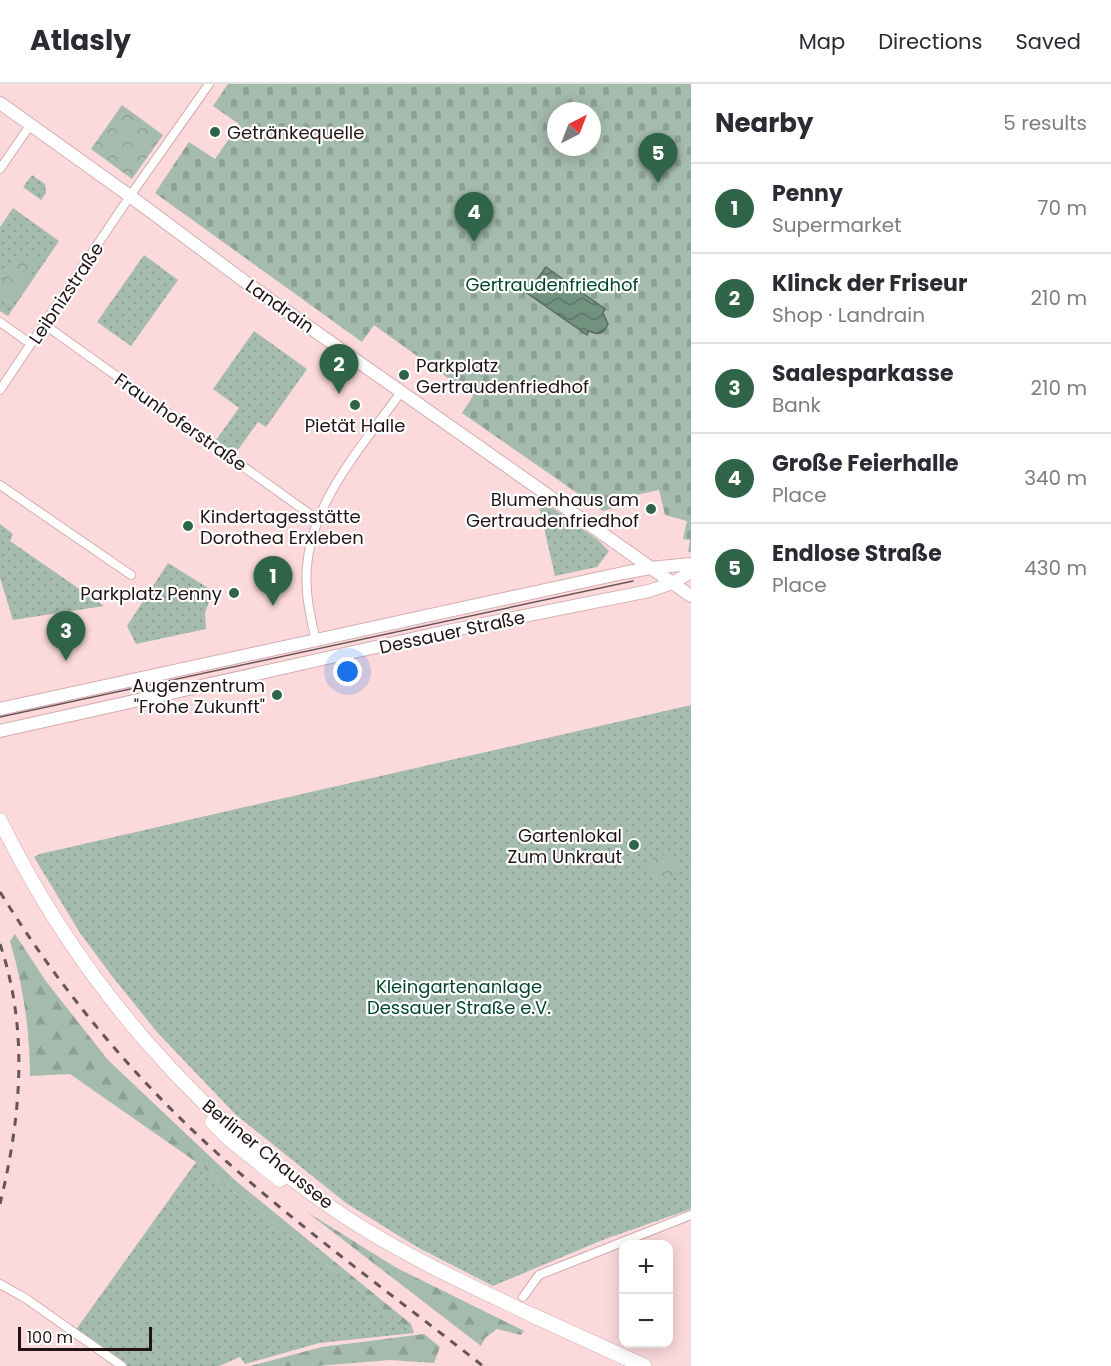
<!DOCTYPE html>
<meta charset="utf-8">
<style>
body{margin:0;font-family:Poppins,sans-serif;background:#f2f2f3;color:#2b2b33}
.controls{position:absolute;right:18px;bottom:18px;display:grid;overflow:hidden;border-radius:12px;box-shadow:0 3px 15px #0003}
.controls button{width:54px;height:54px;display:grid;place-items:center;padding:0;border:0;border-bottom:2px solid #e1e1e2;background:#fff;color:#2b2b33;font:30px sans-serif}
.compass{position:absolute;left:547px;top:18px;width:54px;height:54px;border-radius:50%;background:#fff;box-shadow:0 3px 15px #0003;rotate:42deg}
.scale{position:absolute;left:18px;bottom:15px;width:134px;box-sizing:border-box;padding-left:6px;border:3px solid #221415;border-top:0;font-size:16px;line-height:21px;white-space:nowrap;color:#221415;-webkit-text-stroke:4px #fff;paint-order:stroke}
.you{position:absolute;left:348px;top:588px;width:21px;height:21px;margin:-15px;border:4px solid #fff;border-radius:50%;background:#1a73e8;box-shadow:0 0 0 9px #1a73e833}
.badge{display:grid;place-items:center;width:39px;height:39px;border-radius:50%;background:#306449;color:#fff;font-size:20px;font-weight:700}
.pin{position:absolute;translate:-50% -50px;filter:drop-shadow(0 2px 3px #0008)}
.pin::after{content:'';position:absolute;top:32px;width:21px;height:18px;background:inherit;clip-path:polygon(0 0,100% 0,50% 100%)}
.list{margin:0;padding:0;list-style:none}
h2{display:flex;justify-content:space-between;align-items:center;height:78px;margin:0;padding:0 24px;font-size:26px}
h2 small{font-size:20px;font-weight:400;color:#7c7c81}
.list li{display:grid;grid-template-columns:39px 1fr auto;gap:18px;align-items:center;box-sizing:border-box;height:90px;padding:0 24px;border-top:2px solid #e1e1e2}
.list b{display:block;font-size:22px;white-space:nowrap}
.list p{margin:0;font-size:20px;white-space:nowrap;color:#7c7c81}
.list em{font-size:20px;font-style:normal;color:#7c7c81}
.map{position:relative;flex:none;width:691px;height:1282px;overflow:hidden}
header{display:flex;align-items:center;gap:36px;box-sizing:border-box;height:84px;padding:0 30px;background:#fff;border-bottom:2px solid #e1e1e2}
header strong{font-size:28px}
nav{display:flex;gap:33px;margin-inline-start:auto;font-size:21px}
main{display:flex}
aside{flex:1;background:#fff}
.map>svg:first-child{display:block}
.grass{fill:url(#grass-dots)}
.forest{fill:url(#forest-firs)}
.cemetery{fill:url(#cemetery-stones);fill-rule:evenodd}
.park{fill:url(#park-crowns)}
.water{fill:url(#water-waves);stroke:#596c5f;stroke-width:1.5}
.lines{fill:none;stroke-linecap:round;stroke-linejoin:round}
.street-casing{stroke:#d5acaf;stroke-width:10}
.secondary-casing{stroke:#d5acaf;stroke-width:14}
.primary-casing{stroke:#d5acaf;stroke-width:15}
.highway-casing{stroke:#d5acaf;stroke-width:16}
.street{stroke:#fff;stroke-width:8}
.secondary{stroke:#fff;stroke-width:12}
.primary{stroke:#fff;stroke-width:14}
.highway{stroke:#fff;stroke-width:15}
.tram{stroke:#695556;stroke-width:1.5}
.rail{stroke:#695556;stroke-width:3;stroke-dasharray:8 8;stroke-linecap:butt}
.poi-dot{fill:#306449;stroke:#fff;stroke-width:2}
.labels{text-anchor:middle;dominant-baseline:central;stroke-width:4.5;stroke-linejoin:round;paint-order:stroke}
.poi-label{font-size:18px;fill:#221415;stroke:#fff;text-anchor:end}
.park-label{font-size:18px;fill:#02472c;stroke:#fff}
.street-label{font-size:18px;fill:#221415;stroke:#fff}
</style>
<header>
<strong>Atlasly</strong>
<nav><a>Map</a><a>Directions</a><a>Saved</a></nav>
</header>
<main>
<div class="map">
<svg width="691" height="1282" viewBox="0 0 691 1282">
<defs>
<pattern id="grass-dots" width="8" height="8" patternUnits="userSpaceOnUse" patternTransform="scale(1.5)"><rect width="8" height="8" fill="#a4bbad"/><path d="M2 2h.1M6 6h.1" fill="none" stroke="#8da094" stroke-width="1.8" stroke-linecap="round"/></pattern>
<pattern id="forest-firs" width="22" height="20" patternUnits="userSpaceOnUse" patternTransform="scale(1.5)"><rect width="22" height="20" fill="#a4bbad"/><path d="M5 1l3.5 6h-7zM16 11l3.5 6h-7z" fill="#8da094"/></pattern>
<pattern id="cemetery-stones" width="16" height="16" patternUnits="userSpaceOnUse" patternTransform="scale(1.5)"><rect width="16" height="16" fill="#a4bbad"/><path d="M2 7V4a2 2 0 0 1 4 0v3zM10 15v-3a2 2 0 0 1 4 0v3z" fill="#8da094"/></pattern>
<pattern id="park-crowns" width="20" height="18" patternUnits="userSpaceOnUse" patternTransform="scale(1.5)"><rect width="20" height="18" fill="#a4bbad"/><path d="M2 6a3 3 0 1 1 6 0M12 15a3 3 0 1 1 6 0" fill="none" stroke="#8da094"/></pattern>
<pattern id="water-waves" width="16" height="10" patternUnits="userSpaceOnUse" patternTransform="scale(1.5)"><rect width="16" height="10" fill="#70927f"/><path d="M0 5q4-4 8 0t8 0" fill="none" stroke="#5c7667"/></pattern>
</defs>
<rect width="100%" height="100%" fill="#fcdadc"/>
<path class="grass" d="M32 91 45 100 46 109 41 116 23 103Z
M13 124 59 157 8 232 0 227V143Z
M144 171 178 196 131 262 97 238Z
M254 247 307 285 266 343 258 338 235 370 216 356 239 324 213 305Z
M537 413 598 456 609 467 597 483 555 492Z
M0 440 13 450 10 457 104 522 13 536 0 494Z
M168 479 213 507 205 529 206 545 136 560 127 542Z
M691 621V1125L605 1155 493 1202 417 1163 346 1119 235 1030 157 948 112 892 80 849 34 773 40 770Z
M196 1078 414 1249 319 1259 245 1280 240 1273 219 1282H126L75 1247Z"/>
<path class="forest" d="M15 850 45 896 108 976 237 1098 411 1240 414 1249 196 1078 70 990 30 992C30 945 23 902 10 857Z
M307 1128 395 1183 524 1247 521 1251 497 1245 485 1254 481 1262Z
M424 1250 440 1263 434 1279 390 1276 317 1282H250L322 1263Z"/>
<path class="cemetery" d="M228 0H691V468H688L690 456 683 455 687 437 665 431 659 406 622 414 620 422 603 427 462 329 473 312 374 241 362 258 155 109 189 58 215 75 239 40 213 22ZM556 27H592V63H556Z"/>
<path class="park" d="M122 21 163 51 132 95 91 65Z
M21 168 38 180 12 218 0 210V200Z
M657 767 680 782 665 802 652 793 647 783Z"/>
<path class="water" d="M546 183 605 225 603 229 608 240C604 249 599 252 589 247L587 251 527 209Z"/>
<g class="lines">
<g class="street-casing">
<path id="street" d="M0 85 31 40
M0 238 31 260
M45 241 318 436
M0 306 130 112 209 0
M0 401 131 491
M316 557C312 540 308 524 307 507 300 429 359 367 401 308
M0 1200 25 1214 122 1282
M523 1213 539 1191 691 1131"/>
</g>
<g class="secondary-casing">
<path id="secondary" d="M0 19 130 112 248 200 691 512
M0 625 623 489 650 484 691 480
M0 647 443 548 649 507 672 499 691 488"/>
</g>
<g class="primary-casing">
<path id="primary" d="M0 736C77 895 199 1037 347 1134 405 1172 469 1201 532 1231
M212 1038 230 1056 280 1096"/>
</g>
<g class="highway-casing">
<path id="highway" d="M532 1231 644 1282"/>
</g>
<use href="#street" class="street"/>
<use href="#secondary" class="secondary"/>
<use href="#primary" class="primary"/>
<use href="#highway" class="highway"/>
<path class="tram" d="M0 633 633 497"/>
<path class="rail" d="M0 808C60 905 133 993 217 1069 301 1145 394 1212 483 1282
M0 860C29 946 21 1033 0 1120"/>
</g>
<g class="poi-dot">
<circle cx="215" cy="48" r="6"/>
<circle cx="404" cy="291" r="6"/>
<circle cx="355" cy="321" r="6"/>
<circle cx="651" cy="425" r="6"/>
<circle cx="188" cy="442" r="6"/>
<circle cx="234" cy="509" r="6"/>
<circle cx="277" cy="611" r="6"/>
<circle cx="634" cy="761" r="6"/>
</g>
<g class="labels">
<g class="poi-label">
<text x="227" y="48" text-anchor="start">Getränkequelle</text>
<text x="416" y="281" text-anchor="start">Parkplatz<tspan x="416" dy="21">Gertraudenfriedhof</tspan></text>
<text x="355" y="341" text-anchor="middle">Pietät Halle</text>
<text x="639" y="415">Blumenhaus am<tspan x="639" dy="21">Gertraudenfriedhof</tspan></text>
<text x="200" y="432" text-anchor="start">Kindertagesstätte<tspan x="200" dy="21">Dorothea Erxleben</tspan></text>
<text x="222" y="509">Parkplatz Penny</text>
<text x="265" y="601">Augenzentrum<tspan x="265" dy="21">"Frohe Zukunft"</tspan></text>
<text x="622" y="751">Gartenlokal<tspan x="622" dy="21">Zum Unkraut</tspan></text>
</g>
<g class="park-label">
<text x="552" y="200">Gertraudenfriedhof</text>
<text x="459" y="902">Kleingartenanlage<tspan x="459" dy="21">Dessauer Straße e.V.</tspan></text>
</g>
<g class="street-label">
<text transform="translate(66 209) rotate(-56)">Leibnizstraße</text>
<text transform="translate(280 222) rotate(35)">Landrain</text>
<text transform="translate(181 338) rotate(35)">Fraunhoferstraße</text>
<text transform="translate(452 548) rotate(-12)">Dessauer Straße</text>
<text transform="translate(268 1070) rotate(39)">Berliner Chaussee</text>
</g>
</g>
</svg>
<div class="controls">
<button>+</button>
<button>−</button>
</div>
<svg class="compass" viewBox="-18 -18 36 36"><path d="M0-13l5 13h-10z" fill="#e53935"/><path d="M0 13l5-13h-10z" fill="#7c7c81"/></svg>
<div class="scale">100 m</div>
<div class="you"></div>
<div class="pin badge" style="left:273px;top:522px">1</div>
<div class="pin badge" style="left:339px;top:310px">2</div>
<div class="pin badge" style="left:66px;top:577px">3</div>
<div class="pin badge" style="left:474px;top:158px">4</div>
<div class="pin badge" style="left:658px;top:99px">5</div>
</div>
<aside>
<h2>Nearby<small>5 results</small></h2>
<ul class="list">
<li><span class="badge">1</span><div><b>Penny</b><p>Supermarket</p></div><em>70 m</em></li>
<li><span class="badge">2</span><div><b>Klinck der Friseur</b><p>Shop · Landrain</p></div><em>210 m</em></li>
<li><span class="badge">3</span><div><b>Saalesparkasse</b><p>Bank</p></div><em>210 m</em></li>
<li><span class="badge">4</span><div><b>Große Feierhalle</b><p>Place</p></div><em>340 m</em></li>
<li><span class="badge">5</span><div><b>Endlose Straße</b><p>Place</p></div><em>430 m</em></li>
</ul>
</aside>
</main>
